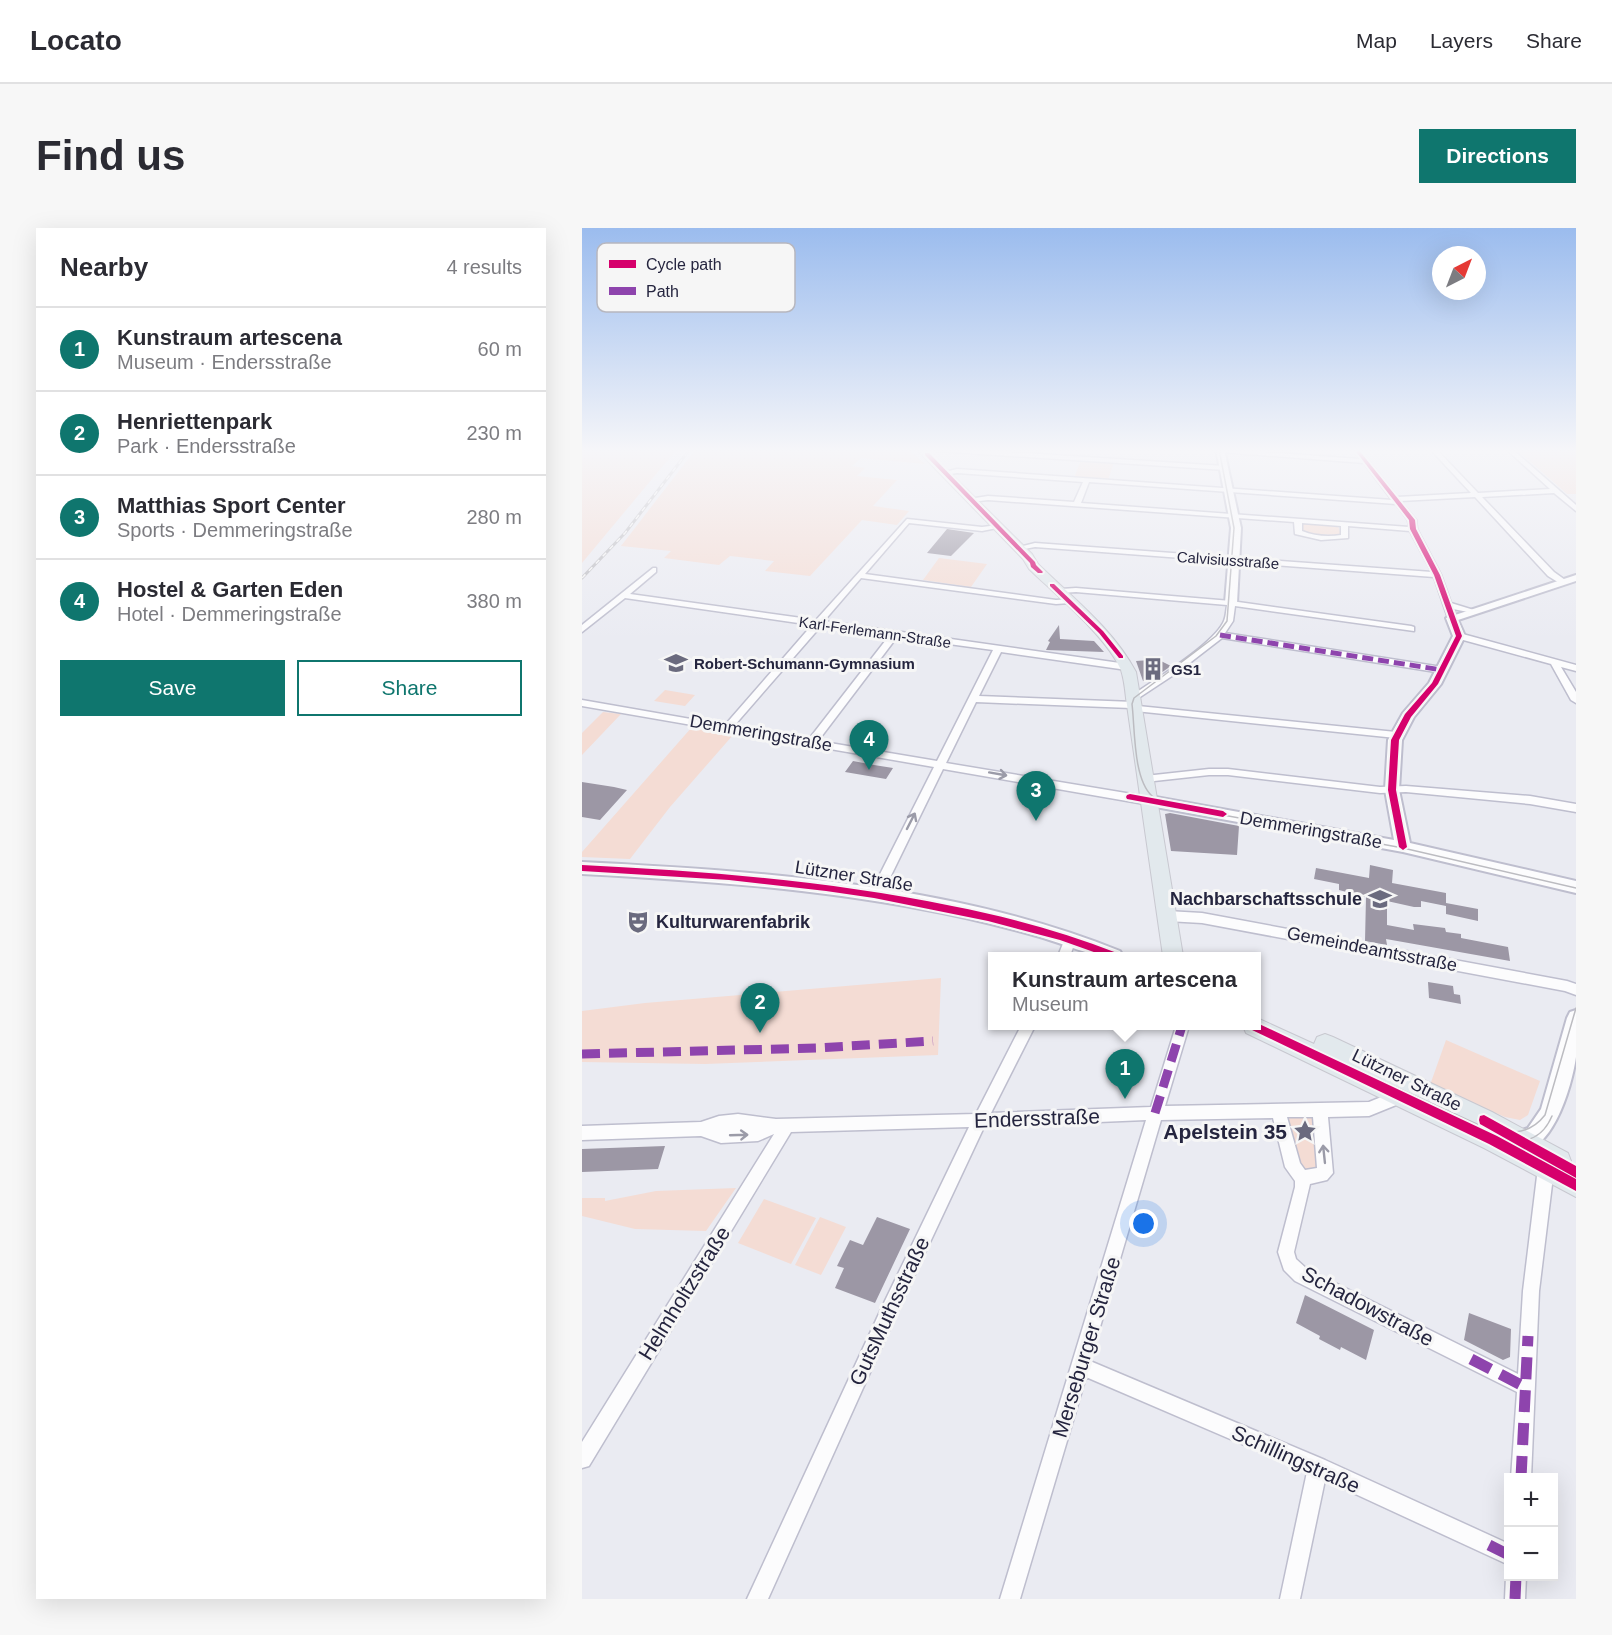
<!DOCTYPE html>
<meta charset="utf-8">
<style>
body{margin:0;font-family:Arial,sans-serif;background:#f7f7f7;color:#2b2b33}
.controls{position:absolute;right:18px;bottom:18px;display:grid;overflow:hidden;border-radius:0px;box-shadow:0 6px 24px #0002}
.controls button{width:54px;height:54px;display:grid;place-items:center;padding:0;border:0;border-bottom:2px solid #e1e1e2;background:#fff;color:#2b2b33;font:30px sans-serif}
.compass{position:absolute;left:850px;top:18px;width:54px;height:54px;border-radius:50%;background:#fff;box-shadow:0 6px 24px #0002;rotate:42deg}
.you{position:absolute;left:562px;top:996px;width:21px;height:21px;margin:-15px;border:4px solid #fff;border-radius:50%;background:#1a73e8;box-shadow:0 0 0 9px #1a73e833}
.badge{display:grid;place-items:center;width:39px;height:39px;border-radius:50%;background:#0f766e;color:#fff;font-size:20px;font-weight:700}
.pin{position:absolute;translate:-50% -50px;filter:drop-shadow(0 2px 3px #0008)}
.pin::after{content:'';position:absolute;top:32px;width:21px;height:18px;background:inherit;clip-path:polygon(0 0,100% 0,50% 100%)}
.popup{position:absolute;left:406px;top:724px;width:273px;height:78px;box-sizing:border-box;display:grid;place-content:center;border-radius:0px;background:#fff;filter:drop-shadow(0 2px 4px #0005);font-size:20px;white-space:nowrap;color:#7c7c81}
.popup b{font-size:22px;color:#2b2b33}
.popup::after{content:'';position:absolute;left:50%;top:100%;margin-left:-12px;border:12px solid transparent;border-top-color:#fff}
.list{margin:0;padding:0;list-style:none}
h2{display:flex;justify-content:space-between;align-items:center;height:78px;margin:0;padding:0 24px;font-size:26px}
h2 small{font-size:20px;font-weight:400;color:#7c7c81}
.list li{display:grid;grid-template-columns:39px 1fr auto;gap:18px;align-items:center;box-sizing:border-box;height:84px;padding:0 24px;border-top:2px solid #e1e1e2}
.list b{display:block;font-size:22px;white-space:nowrap}
.list p{margin:0;font-size:20px;white-space:nowrap;color:#7c7c81}
.list em{font-size:20px;font-style:normal;color:#7c7c81}
.actions{display:flex;gap:12px;padding:18px 24px}
.actions a{flex:1;padding:14px 0;border:2px solid #0f766e;border-radius:0px;text-align:center;font-size:21px;color:#0f766e}
.actions .main{background:#0f766e;color:#fff}
.map{position:relative;flex:none;width:994px;height:1371px;overflow:hidden;border-radius:0px}
header{display:flex;align-items:center;gap:36px;box-sizing:border-box;height:84px;padding:0 30px;background:#fff;border-bottom:2px solid #e1e1e2}
header strong{font-size:28px}
nav{display:flex;gap:33px;margin-inline-start:auto;font-size:21px}
.intro{display:flex;align-items:center;justify-content:space-between;box-sizing:border-box;height:144px;padding:0 36px}
h1{margin:0;font-size:42px}
.button{padding:15px 27px;border-radius:0px;background:#0f766e;color:#fff;font-size:21px;font-weight:700}
main{display:flex;gap:36px;padding:0 36px}
aside{flex:1;background:#fff;border-radius:0px;box-shadow:0 6px 24px #0002}
.map>svg:first-child{display:block}
.green{fill:#f4dcd4}
.building{fill:#9c97a5}
.lines{fill:none;stroke-linecap:round;stroke-linejoin:round}
.street-casing{stroke:#bebece;stroke-width:3}
.secondary-casing{stroke:#bebece;stroke-width:4}
.primary-casing{stroke:#c8c8d0;stroke-width:2}
.street{fill:#fcfcfd;fill-rule:evenodd}
.secondary{fill:#fcfcfd;fill-rule:evenodd}
.primary{fill:#e2e9ed;fill-rule:evenodd}
.tram{stroke:#bcbcc1;stroke-width:1.5}
.rail-casing{stroke:#bcbcc1;stroke-width:3}
.rail{stroke:#f6f6f6;stroke-width:1.5;stroke-dasharray:5;stroke-linecap:butt}
.quiet-far2{stroke:#8e44ad;stroke-width:5;stroke-dasharray:11 5;stroke-linecap:butt}
.quiet-far1{stroke:#8e44ad;stroke-width:9;stroke-dasharray:18 9;stroke-linecap:butt}
.quiet{stroke:#8e44ad;stroke-width:11;stroke-dasharray:22 11;stroke-linecap:butt}
.cycleway-casing{stroke:#f6f6f6;stroke-width:4}
.cycleway{fill:#d6006c;fill-rule:evenodd}
.oneway{stroke:#9b9ba8}
.labels{text-anchor:middle;dominant-baseline:central;stroke-width:6;stroke-linejoin:round;paint-order:stroke}
.far-street-label{font-size:15px;fill:#25253f;stroke:#f6f6f6}
.far-poi-label{font-size:15px;font-weight:bold;fill:#25253f;stroke:#f6f6f6;text-anchor:start}
.street-label{font-size:18px;fill:#25253f;stroke:#f6f6f6}
.poi-label{font-size:18px;font-weight:bold;fill:#25253f;stroke:#f6f6f6;text-anchor:end}
.near-street-label{font-size:21px;fill:#25253f;stroke:#f6f6f6}
.near-poi-label{font-size:21px;font-weight:bold;fill:#25253f;stroke:#f6f6f6;text-anchor:end}
.key{fill:#f6f6f6;stroke:#b7b7bf;stroke-width:1.5}
.key-label{font-size:16px;fill:#25253f}
</style>
<header>
<strong>Locato</strong>
<nav><a>Map</a><a>Layers</a><a>Share</a></nav>
</header>
<div class="intro"><h1>Find us</h1><a class="button">Directions</a></div>
<main>
<aside>
<h2>Nearby<small>4 results</small></h2>
<ul class="list">
<li><span class="badge">1</span><div><b>Kunstraum artescena</b><p>Museum · Endersstraße</p></div><em>60 m</em></li>
<li><span class="badge">2</span><div><b>Henriettenpark</b><p>Park · Endersstraße</p></div><em>230 m</em></li>
<li><span class="badge">3</span><div><b>Matthias Sport Center</b><p>Sports · Demmeringstraße</p></div><em>280 m</em></li>
<li><span class="badge">4</span><div><b>Hostel &amp; Garten Eden</b><p>Hotel · Demmeringstraße</p></div><em>380 m</em></li>
</ul>
<div class="actions"><a class="main">Save</a><a>Share</a></div>
</aside>
<div class="map">
<svg width="994" height="1371" viewBox="0 0 994 1371">
<rect width="100%" height="100%" fill="#eaebf2"/>
<path class="green" d="M0 221H95L0 335Z
M114 221H325L343 236 279 230 270 238 283 240 275 248 315 252 291 278 327 283 315 297 280 292 228 348 183 343 192 333 148 328 137 337 82 330 89 323 39 318Z
M934 221H994V266H985Z
M499 232 532 234 526 252 492 250Z
M723 295 756 298 759 307 722 306 718 303 719 296Z
M357 330 405 336 389 359 341 352Z
M83 462 113 467 103 478 72 473Z
M21 484 39 486 0 527V505Z
M110 499 151 507 88 579 48 631 0 629V624Z
M359 750 356 827 123 836 0 834V783L63 775Z
M864 812 958 853 946 887 938 892 923 889 848 857Z
M738 882 744 941 720 950 696 883Z
M154 960 124 1003 53 1001 0 988V970H23V973L74 963Z
M182 971 234 990 209 1036 156 1015Z
M238 989 264 999 239 1047 213 1037Z"/>
<path class="building" d="M365 301 392 305 369 328 345 325Z
M477 397 478 411 512 413 522 424 464 422 468 414 466 413Z
M568 432 570 439 579 433 589 438 566 454 561 453 554 433Z
M271 533 292 537 311 540 304 551 263 544Z
M0 554 32 559 45 562 18 592 0 589Z
M588 585 657 598 655 627 589 623 583 586Z
M788 637 811 642 810 655 864 665V675L896 681V693L864 686V678L839 673V679H832L805 673V697L832 702 831 696 863 700 864 704 879 706V710L926 719 928 733 804 711 805 717 783 713 784 669 757 662V656L732 651 734 640 787 650Z
M846 754 871 758 872 766 878 767 879 776 847 770Z
M83 918 76 941 0 944V921Z
M295 989 328 1001 293 1075 253 1060 262 1040 255 1038 268 1012 281 1017Z
M723 1067 792 1102 784 1132 759 1119 758 1122 737 1111 738 1108 714 1095Z
M887 1085 929 1101 928 1129 921 1132 882 1112Z"/>
<g class="lines">
<g class="street-casing">
<path id="street" d="M351 221H378L643 238 646 240 643 242 354 223Z
M637 221 778 231 771 221H777L815 269 889 265 848 221H854L896 265 968 261 924 221H930L994 277V283L972 265 900 269 972 344 986 354 979 356 966 348 893 269 818 273 834 292 835 301 859 347 869 375 895 383 891 385 871 381 874 390 870 392 866 390 852 349 453 319 437 322 433 320 453 315 850 344 828 303 766 298V310L739 312 713 306 712 294 406 272 389 274 387 273V271L406 268 492 274 501 254 375 245 362 247 359 245 375 241 810 272 782 235 639 224ZM507 254 814 276 826 292 827 299 499 275ZM720 295 759 298V307C746 309 732 308 720 303Z
M325 291 400 299 416 297 420 299 400 303 327 295 283 346 474 372 488 371 492 373 488 375 474 376 279 350 242 393 545 436 549 439 545 442 419 424 397 468 552 474 556 478 814 504 819 507 814 510 553 483 549 480 394 474 364 535 568 569 573 573 568 577 361 541 300 666 294 670 288 666 352 539 0 478V472L143 497 230 397 43 370 0 404V397L71 340H74V344L48 366 234 392ZM239 398 307 408 227 511 152 498ZM315 409 411 422 355 533 236 513Z
M494 360 649 373 829 398 832 399V403L653 378 651 393 643 405 860 439 864 442 860 445 640 410 596 444 552 473 547 470 549 468C571 453 630 417 641 395 644 390 644 383 645 377L494 364 479 365 475 363 479 361Z
M877 405 994 437V443L979 439 994 464V475L989 472 969 436 874 410 873 408Z
M627 541H646L798 559 824 558 948 568 994 576V584L948 576 824 564 798 565 646 547H627L563 554 558 551 563 548Z
M585 683 620 685 985 753 994 756V767L983 763 620 695 585 693 581 691 579 688 581 685Z
M488 706 492 708 494 711 488 728H476L484 708Z
M439 798H453L409 885 569 879 594 798H607L583 878 787 874 819 861 824 863 826 868 824 873 787 888 746 889 751 945 745 952 728 956 712 1024 714 1031 725 1041 936 1146 941 1063 956 940 959 935 964 933 969 935 972 940 957 1063 949 1250H929L935 1164 713 1053 702 1042 696 1024 713 959V953L703 939 691 890 579 892 508 1133 743 1232 927 1316V1337L743 1252 718 1371H698L725 1244 504 1149 438 1371H418L564 892 402 899 313 1089 186 1371H165L301 1077 387 899 209 904 7 1238 0 1240V1214L192 906 176 913 139 915 119 908 0 912V898L119 894 137 888 156 886 194 891 394 886ZM705 889H731L735 940 723 942 718 935Z
M927 1342V1348H944L943 1371H923L924 1348Z"/>
</g>
<g class="secondary-casing">
<path id="secondary" d="M634 221H642L659 300 655 375 649 378 643 375 649 300Z
M994 347V353L876 392 883 408 859 456 832 489 820 512 817 562 828 615 994 653V665L821 624 568 578 561 573 568 568 812 612 803 562 806 512 821 485 847 455 871 408 864 390Z
M0 634C177 643 373 656 538 723L541 728C512 731 486 717 458 709 419 698 379 688 339 681 227 660 113 652 0 646Z
M994 782C994 798 994 814 994 829 990 858 968 937 927 921L924 914 927 907 946 900 959 881 985 790 988 784Z"/>
</g>
<g class="primary-casing">
<path id="primary" d="M334 221H344L450 326 456 336C491 370 531 401 554 444L601 728H581L544 470C543 461 542 451 539 442 524 408 474 367 447 341L441 331Z
M675 790 732 816 735 809 743 806 751 809 910 884 986 925 989 933 986 940 994 944V969L902 920 664 805 661 798H675Z"/>
</g>
<use href="#street" class="street"/>
<use href="#secondary" class="secondary"/>
<use href="#primary" class="primary"/>
<path class="tram" d="M637 221 652 300 645 393 634 408 552 470 550 476C553 500 551 551 570 568 576 574 584 576 592 578L821 620 994 660
M0 637C176 647 373 659 537 728
M675 796 899 898C924 906 946 909 963 887L994 780
M924 912C946 916 961 909 970 888"/>
<g class="rail-casing">
<path id="rail" d="M0 350 43 305 108 221"/>
</g>
<use href="#rail" class="rail"/>
<path class="quiet-far2" d="M638 407 860 442"/>
<path class="quiet-far1" d="M0 826 234 820 351 813
M573 885 600 798"/>
<path class="quiet" d="M889 1131 943 1159
M939 1250 946 1108
M907 1317 927 1327
M933 1371 934 1348"/>
<g class="cycleway-casing">
<path id="cycleway" d="M772 221H776L833 292 834 301 858 347 880 408 856 456 829 489 817 512 814 562 825 619 821 622 817 619 806 562 809 512 823 486 850 455 874 408 852 347 828 301 827 292Z
M343 225H347L453 334 454 337 461 344 460 345H456L449 339 448 335 343 227Z
M468 356H472L521 403 541 428V430H537L517 405 468 358Z
M548 566 641 583 645 586 641 589 545 571 544 569 545 567Z
M0 637C124 643 248 653 370 678 426 689 482 704 535 725L537 728H523L478 712 406 693 292 670 244 663 147 652 0 643Z
M675 795 915 908 994 951V963L907 916 668 801 667 798H675Z
M902 887 994 938V950L898 896 897 892 898 888Z"/>
</g>
<use href="#cycleway" class="cycleway"/>
</g>
<defs><path id="oneway-shaft" d="M-6 0H5M1.5-3L5.5 0L1.5 3" fill="none" stroke-width="1.6" stroke-linecap="round" stroke-linejoin="round" transform="scale(1.5)"/></defs>
<g class="oneway">
<use href="#oneway-shaft" transform="translate(416 546) rotate(10)"/>
<use href="#oneway-shaft" transform="translate(329 593) rotate(-63)"/>
<use href="#oneway-shaft" transform="translate(157 907) rotate(-2)"/>
<use href="#oneway-shaft" transform="translate(742 926) rotate(-96)"/>
</g>
<linearGradient id="sky" x2="0" y2="1"><stop stop-color="#9bbcee"/><stop offset="0.54" stop-color="#f6f6f9"/><stop offset="1" stop-color="#f6f6f9" stop-opacity="0"/></linearGradient>
<rect width="994" height="413" fill="url(#sky)"/>
<defs>
<g id="school-bare" transform="scale(1.8)"><path d="M0-5L7-2L0 1L-7-2ZM-4 1L0 2.5L4 1V4Q0 6-4 4Z" fill="#6a6a7e" stroke="#f6f6f6" stroke-width="2.5" paint-order="stroke"/></g>
<g id="building-bare" transform="scale(1.8)"><path d="M-4-6H4V6H1V3H-1V6H-4ZM-2.5-4.3h1.7v1.8h-1.7ZM.8-4.3h1.7v1.8H.8ZM-2.5-1h1.7V.8h-1.7ZM.8-1h1.7V.8H.8Z" fill="#6a6a7e" stroke="#f6f6f6" stroke-width="2.5" paint-order="stroke"/></g>
<g id="theatre-bare" transform="scale(1.8)"><path d="M-5-5.5Q0-4 5-5.5V0Q5 5 0 6Q-5 5-5 0ZM-3.3-2.5H-1v1.5H-3.3ZM1-2.5H3.3v1.5H1ZM-2.8 1Q0 5.5 2.8 1Z" fill="#6a6a7e" stroke="#f6f6f6" stroke-width="2.5" paint-order="stroke"/></g>
<g id="sight-bare" transform="scale(1.8)"><path d="M0-6L1.8-2.2L6-1.7L2.9 1.2L3.7 5.4L0 3.3L-3.7 5.4L-2.9 1.2L-6-1.7L-1.8-2.2Z" fill="#6a6a7e" stroke="#f6f6f6" stroke-width="2.5" paint-order="stroke"/></g>
</defs>
<g fill-rule="evenodd">
<use href="#school-bare" x="94" y="435"/>
<use href="#building-bare" x="571" y="441"/>
<use href="#school-bare" x="798" y="671"/>
<use href="#theatre-bare" x="56" y="694"/>
<use href="#sight-bare" x="723" y="903"/>
</g>
<g class="labels">
<g class="far-street-label">
<text transform="translate(646 332) rotate(4)">Calvisiusstraße</text>
<text transform="translate(293 404) rotate(8)">Karl-Ferlemann-Straße</text>
</g>
<g class="far-poi-label">
<text x="112" y="435">Robert-Schumann-Gymnasium</text>
<text x="589" y="441">GS1</text>
</g>
<g class="street-label">
<text transform="translate(179 505) rotate(10)">Demmeringstraße</text>
<text transform="translate(729 602) rotate(10)">Demmeringstraße</text>
<text transform="translate(272 648) rotate(9)">Lützner Straße</text>
<text transform="translate(790 721) rotate(11)">Gemeindeamtsstraße</text>
<text transform="translate(825 852) rotate(26)">Lützner Straße</text>
</g>
<g class="poi-label">
<text x="780" y="671">Nachbarschaftsschule</text>
<text x="74" y="694" text-anchor="start">Kulturwarenfabrik</text>
</g>
<g class="near-street-label">
<text transform="translate(455 890) rotate(-2)">Endersstraße</text>
<text transform="translate(102 1065) rotate(-58)">Helmholtzstraße</text>
<text transform="translate(786 1078) rotate(28)">Schadowstraße</text>
<text transform="translate(307 1083) rotate(-65)">GutsMuthsstraße</text>
<text transform="translate(504 1119) rotate(-73)">Merseburger Straße</text>
<text transform="translate(714 1231) rotate(24)">Schillingstraße</text>
</g>
<g class="near-poi-label">
<text x="705" y="903">Apelstein 35</text>
</g>
</g>
<rect x="15" y="15" width="198" height="69" rx="9" class="key"/>
<rect x="27" y="32" width="27" height="8" fill="#d6006c"/>
<rect x="27" y="59" width="27" height="8" fill="#8e44ad"/>
<g class="key-label">
<text x="64" y="42">Cycle path</text>
<text x="64" y="69">Path</text>
</g>
</svg>
<div class="controls">
<button>+</button>
<button>−</button>
</div>
<svg class="compass" viewBox="-18 -18 36 36"><path d="M0-13l5 13h-10z" fill="#e53935"/><path d="M0 13l5-13h-10z" fill="#7c7c81"/></svg>
<div class="you"></div>
<div class="pin badge" style="left:543px;top:871px">1</div>
<div class="popup"><b>Kunstraum artescena</b>Museum</div>
<div class="pin badge" style="left:178px;top:805px">2</div>
<div class="pin badge" style="left:454px;top:593px">3</div>
<div class="pin badge" style="left:287px;top:542px">4</div>
</div>
</main>
